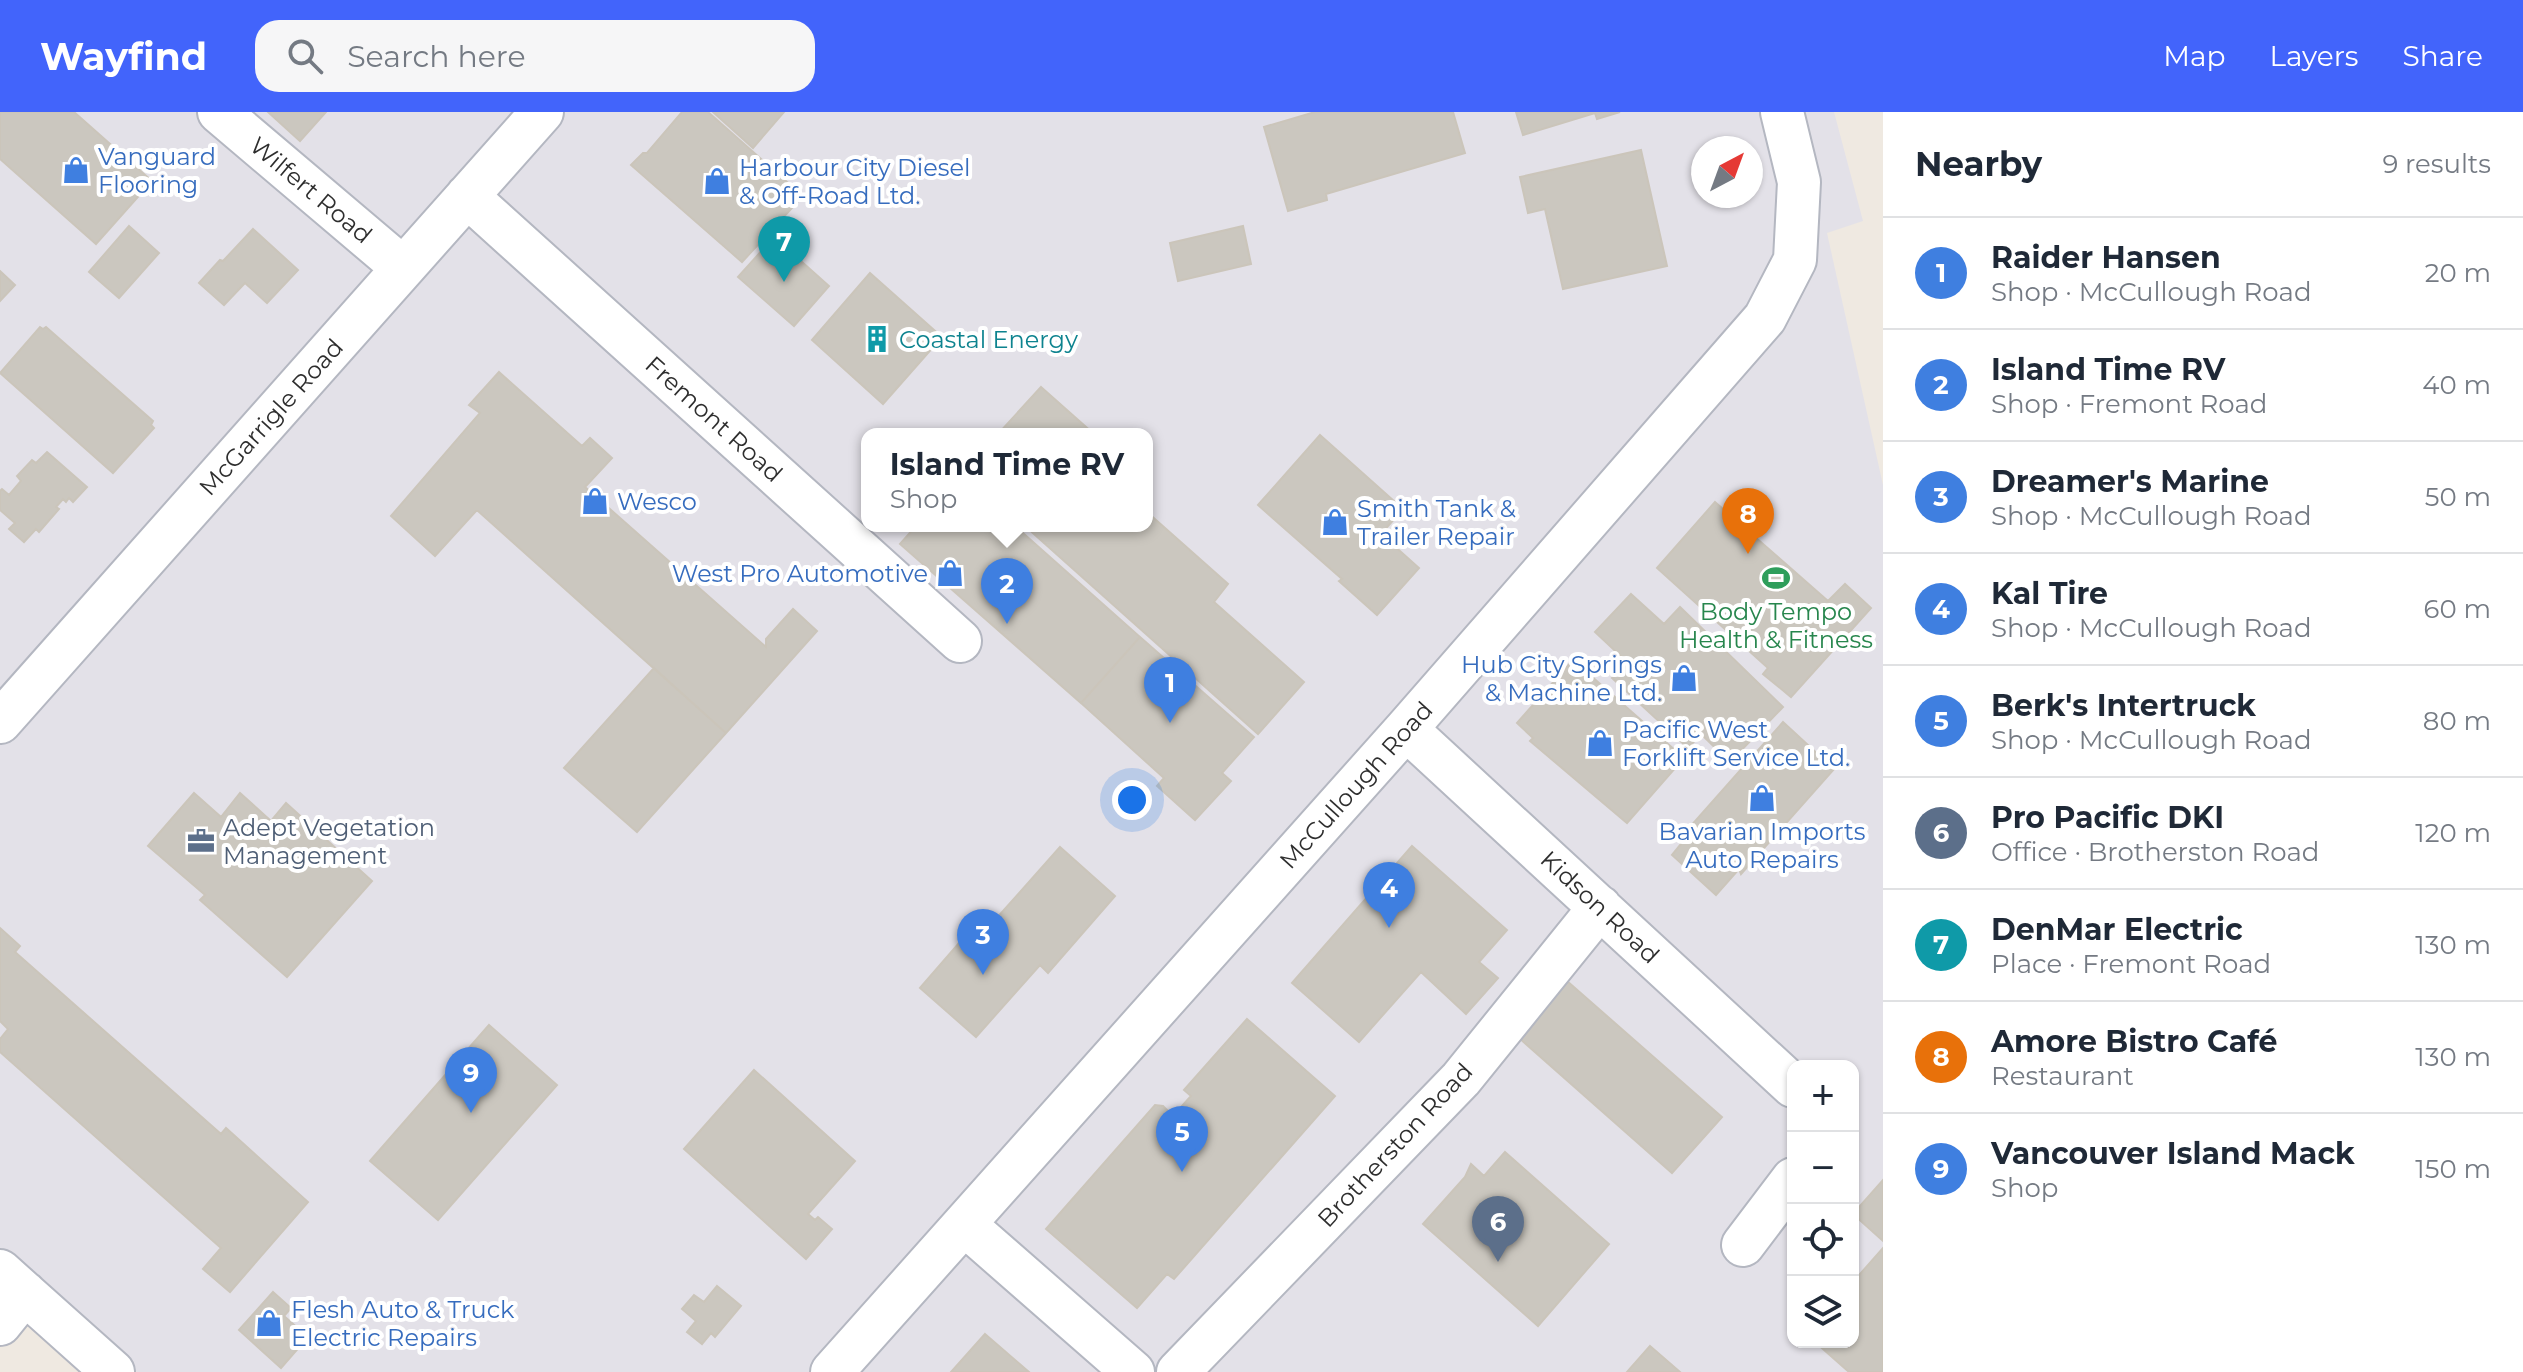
<!DOCTYPE html>
<meta charset="utf-8">
<style>
body{margin:0;font-family:Montserrat,sans-serif;background:#f6f6f7;color:#1f2937}
.controls{position:absolute;right:24px;bottom:24px;display:grid;overflow:hidden;border-radius:16px;box-shadow:0 2px 6px #0004}
.controls button{width:72px;height:72px;display:grid;place-items:center;padding:0;border:0;border-bottom:2px solid #e0e1e3;background:#fff;color:#1f2937;font:40px sans-serif}
.compass{position:absolute;left:1691px;top:24px;width:72px;height:72px;border-radius:50%;background:#fff;box-shadow:0 2px 6px #0004;rotate:41deg}
.you{position:absolute;left:1132px;top:688px;width:28px;height:28px;margin:-20px;border:6px solid #fff;border-radius:50%;background:#1a73e8;box-shadow:0 0 0 12px #1a73e833}
.badge{display:grid;place-items:center;width:52px;height:52px;border-radius:50%;background:#4264fb;color:#fff;font-size:26px;font-weight:700}
.pin{position:absolute;translate:-50% -66px;filter:drop-shadow(0 2px 4px #0008)}
.pin::after{content:'';position:absolute;top:42px;width:28px;height:24px;background:inherit;clip-path:polygon(0 0,100% 0,50% 100%)}
.popup{position:absolute;left:861px;top:316px;width:292px;height:104px;box-sizing:border-box;display:grid;place-content:center;border-radius:16px;background:#fff;filter:drop-shadow(0 2px 6px #0005);font-size:26px;white-space:nowrap;color:#747a83}
.popup b{font-size:30px;color:#1f2937}
.popup::after{content:'';position:absolute;left:50%;top:100%;margin-left:-16px;border:16px solid transparent;border-top-color:#fff}
.list{margin:0;padding:0;list-style:none}
h2{display:flex;justify-content:space-between;align-items:center;height:104px;margin:0;padding:0 32px;font-size:34px}
h2 small{font-size:26px;font-weight:400;color:#747a83}
.list li{display:grid;grid-template-columns:52px 1fr auto;gap:24px;align-items:center;box-sizing:border-box;height:112px;padding:0 32px;border-top:2px solid #e0e1e3}
.list b{display:block;font-size:30px;white-space:nowrap}
.list p{margin:0;font-size:26px;white-space:nowrap;color:#747a83}
.list em{font-size:26px;font-style:normal;color:#747a83}
.icon{flex:none;width:44px;height:44px;fill:none;stroke:currentColor;stroke-width:2;stroke-linecap:round;stroke-linejoin:round}
.map{position:relative;flex:none;width:1883px;height:1260px;overflow:hidden}
header{display:flex;align-items:center;gap:48px;box-sizing:border-box;height:112px;padding:0 40px;background:#4264fb;color:#fff}
header strong{font-size:38px}
nav{display:flex;gap:44px;margin-inline-start:auto;font-size:28px}
.search{width:560px;height:72px;background:#f6f6f7;display:flex;align-items:center;gap:20px;box-sizing:border-box;padding:0 28px;border-radius:24px;color:#747a83;font-size:30px}
main{display:flex}
aside{flex:1;background:#fff}
.map>svg:first-child{display:block}
.industrial{fill:#e3e1e8;fill-rule:evenodd}
.building{fill:#cbc7bf;stroke:#cbc5ba;stroke-width:2}
.lines{fill:none;stroke-linecap:round;stroke-linejoin:round}
.minor-casing{stroke:#b4b7c1;stroke-width:46}
.minor{stroke:#fff;stroke-width:42}
.labels{text-anchor:middle;dominant-baseline:central;stroke-width:8;stroke-linejoin:round;paint-order:stroke}
.shop-label{font-size:24px;fill:#366cbe;stroke:#fff;text-anchor:start}
.street-label{font-size:24px;fill:#2e2e2e;stroke:#fff}
.culture-label{font-size:24px;fill:#0d838f;stroke:#fff;text-anchor:start}
.leisure-label{font-size:24px;fill:#27864d;stroke:#fff}
.service-label{font-size:24px;fill:#4e5e75;stroke:#fff;text-anchor:start}
</style>
<header>
<strong>Wayfind</strong>
<div class="search"><svg class="icon" aria-label="search" viewBox="0 0 24 24"><circle cx="10" cy="10" r="6"/><path d="M15 15l6 6"/></svg>Search here</div>
<nav><a>Map</a><a>Layers</a><a>Share</a></nav>
</header>
<main>
<div class="map">
<svg width="1883" height="1260" viewBox="0 0 1883 1260">
<rect width="100%" height="100%" fill="#efe9e1"/>
<path class="industrial" d="M0 0H1834L1863 109 1827 121 1883 373V1260H137L0 1139ZM1703 36H1751V84H1703ZM867 322H1147V414H867ZM1793 954H1853V1230H1793Z"/>
<path class="building" d="M0 0H74L152 69 96 132 0 47Z
M268 0H326L300 29Z
M682 0H708L803 84 742 150 631 53 643 41H647Z
M713 0H784L753 36Z
M1315 0H1453L1465 41 1326 82 1327 88 1288 99 1264 15Z
M1516 0H1620L1597 7 1595 1 1523 23Z
M1641 38 1667 154 1563 177 1545 97 1528 101 1520 65Z
M129 114 159 141 119 186 89 160Z
M1243 114 1251 152 1178 169 1170 131Z
M253 117 298 158 267 191 245 171 224 193 199 171 220 148 223 149Z
M774 125 829 174 794 214 738 165Z
M0 159 15 173 0 189Z
M870 161 942 225 883 292 812 228Z
M40 215 43 217 46 215 153 309 151 313 154 316 113 361 0 261Z
M499 260 582 334 590 326 612 346 585 375 766 535V527L793 497 817 519 726 621 478 399H476L435 444 391 404 480 301 469 293Z
M1041 275 1094 322H998Z
M1320 323 1403 397 1381 422 1419 456 1377 503 1339 469 1342 467 1258 393Z
M47 340 87 375 73 390 69 386 66 390 63 387 56 395 59 397 39 420 36 417 24 430 9 417 15 411 0 398V379L2 377 9 383 21 369 17 364 32 348 36 351Z
M1715 390 1828 489 1845 472 1871 496 1791 585 1763 562 1768 556 1657 456Z
M1147 400 1228 472 1214 490 1304 570 1258 622 1025 414H1147Z
M916 414H1015L1140 525 1081 591 900 432Z
M1631 482 1664 512 1680 495 1783 595 1730 650 1701 622 1688 636 1612 566 1627 550 1595 520Z
M1140 525 1254 625 1222 661 1231 669 1195 708 1157 674 1164 666 1081 591Z
M1573 548 1684 646 1627 711 1530 629 1533 626 1517 611Z
M654 556 726 621 637 720 564 656Z
M1783 610 1834 657 1741 762 1739 757 1716 783 1672 743 1694 716H1689Z
M194 681 221 705 240 681 271 709 286 691 372 769 287 865 200 788 205 783 204 782 148 734Z
M1412 734 1507 818 1479 850 1498 866 1466 902 1421 860 1359 930 1292 871Z
M1060 735 1115 784 1048 861 1040 853 976 925 920 876 986 800 995 808Z
M0 816 20 834 15 840 221 1022 226 1016 308 1090 230 1180 203 1157 221 1136 0 940V927L8 917 0 909Z
M1567 869 1722 1005 1672 1061 1518 925Z
M1247 907 1335 984 1174 1167 1167 1162 1137 1196 1046 1117 1155 993 1163 994 1173 1004 1191 984 1184 978Z
M489 913 557 973 438 1108 370 1049Z
M754 958 855 1049 808 1102 815 1108 818 1105 832 1117 806 1147 684 1037Z
M1505 1040 1609 1132 1538 1214 1423 1112 1465 1065 1471 1052 1484 1064Z
M1883 1068V1129L1853 1102Z
M1883 1136V1260H1849L1815 1230H1853V1170Z
M717 1174 741 1194 715 1225 711 1221 702 1232 687 1220 696 1209 682 1197 694 1183 704 1190Z
M273 1180 291 1196 284 1204 308 1225 281 1256 239 1218Z
M985 1222 1029 1260H951Z
M1650 1234 1680 1260H1627Z"/>
<g class="lines">
<g class="minor-casing">
<path id="minor" d="M219 0 403 156
M467 84 960 529
M0 610 542 0
M1406 617 1793 974
M965 1113 1133 1260
M1743 1133 1793 1067
M0 1159 113 1260
M0 1212 25 1181
M832 1260 1406 617 1765 206 1795 148 1799 70 1782 0
M1178 1260 1461 967 1600 795"/>
</g>
<use href="#minor" class="minor"/>
</g>
<defs>
<g id="shop-bare" transform="scale(2.16)"><path d="M-5-2.5h2.3a2.7 3.5 0 0 1 5.4 0H5L5.5 6h-11ZM-1.5-2.5h3a1.5 2.3 0 0 0-3 0Z" fill="#3f7fe0" stroke="#fff" stroke-width="2.5" paint-order="stroke"/></g>
<g id="building-bare" transform="scale(2.16)"><path d="M-4-6H4V6H1V3H-1V6H-4ZM-2.5-4.3h1.7v1.8h-1.7ZM.8-4.3h1.7v1.8H.8ZM-2.5-1h1.7V.8h-1.7ZM.8-1h1.7V.8H.8Z" fill="#0f9aa8" stroke="#fff" stroke-width="2.5" paint-order="stroke"/></g>
<g id="stadium-bare" transform="scale(2.16)"><path d="M0-5a6.5 5 0 1 0 0 10a6.5 5 0 1 0 0-10ZM-3.5-1.8h7v3.6h-7Z" fill="#2e9e5b" stroke="#fff" stroke-width="2.5" paint-order="stroke"/></g>
<g id="office-bare" transform="scale(2.16)"><path d="M-6-3h4V-5.5h4V-3h4V5H-6ZM-1-4.5V-3h2v-1.5ZM-6 0V1H6V0Z" fill="#5c6f8a" stroke="#fff" stroke-width="2.5" paint-order="stroke"/></g>
</defs>
<g fill-rule="evenodd">
<use href="#shop-bare" x="76" y="58"/>
<use href="#shop-bare" x="717" y="69"/>
<use href="#building-bare" x="877" y="227"/>
<use href="#shop-bare" x="595" y="389"/>
<use href="#shop-bare" x="1335" y="410"/>
<use href="#shop-bare" x="950" y="461"/>
<use href="#stadium-bare" x="1776" y="466"/>
<use href="#shop-bare" x="1684" y="566"/>
<use href="#shop-bare" x="1600" y="631"/>
<use href="#shop-bare" x="1762" y="686"/>
<use href="#office-bare" x="201" y="729"/>
<use href="#shop-bare" x="269" y="1211"/>
</g>
<g class="labels">
<g class="shop-label">
<text x="98" y="44">Vanguard<tspan x="98" dy="28">Flooring</tspan></text>
<text x="739" y="55">Harbour City Diesel<tspan x="739" dy="28">&amp; Off-Road Ltd.</tspan></text>
<text x="617" y="389">Wesco</text>
<text x="1357" y="396">Smith Tank &amp;<tspan x="1357" dy="28">Trailer Repair</tspan></text>
<text x="928" y="461" text-anchor="end">West Pro Automotive</text>
<text x="1662" y="552" text-anchor="end">Hub City Springs<tspan x="1662" dy="28">&amp; Machine Ltd.</tspan></text>
<text x="1622" y="617">Pacific West<tspan x="1622" dy="28">Forklift Service Ltd.</tspan></text>
<text x="1762" y="719" text-anchor="middle">Bavarian Imports<tspan x="1762" dy="28">Auto Repairs</tspan></text>
<text x="291" y="1197">Flesh Auto &amp; Truck<tspan x="291" dy="28">Electric Repairs</tspan></text>
</g>
<g class="street-label">
<text transform="translate(311 78) rotate(40)">Wilfert Road</text>
<text transform="translate(271 305) rotate(-48)">McGarrigle Road</text>
<text transform="translate(714 307) rotate(42)">Fremont Road</text>
<text transform="translate(1356 673) rotate(-48)">McCullough Road</text>
<text transform="translate(1600 795) rotate(43)">Kidson Road</text>
<text transform="translate(1395 1033) rotate(-47)">Brotherston Road</text>
</g>
<g class="culture-label">
<text x="899" y="227">Coastal Energy</text>
</g>
<g class="leisure-label">
<text x="1776" y="499">Body Tempo<tspan x="1776" dy="28">Health &amp; Fitness</tspan></text>
</g>
<g class="service-label">
<text x="223" y="715">Adept Vegetation<tspan x="223" dy="28">Management</tspan></text>
</g>
</g>
</svg>
<div class="controls">
<button>+</button>
<button>−</button>
<button><svg class="icon" aria-label="locate" viewBox="0 0 24 24"><circle cx="12" cy="12" r="6"/><path d="M12 2v4M12 18v4M2 12h4M18 12h4"/></svg></button>
<button><svg class="icon" aria-label="layers" viewBox="0 0 24 24"><path d="M12 4l9 5-9 5-9-5zM3 14l9 5 9-5"/></svg></button>
</div>
<svg class="compass" viewBox="-18 -18 36 36"><path d="M0-13l5 13h-10z" fill="#e53935"/><path d="M0 13l5-13h-10z" fill="#747a83"/></svg>
<div class="you"></div>
<div class="pin badge" style="left:1170px;top:611px;background:#3f7fe0">1</div>
<div class="pin badge" style="left:1007px;top:512px;background:#3f7fe0">2</div>
<div class="popup"><b>Island Time RV</b>Shop</div>
<div class="pin badge" style="left:983px;top:863px;background:#3f7fe0">3</div>
<div class="pin badge" style="left:1389px;top:816px;background:#3f7fe0">4</div>
<div class="pin badge" style="left:1182px;top:1060px;background:#3f7fe0">5</div>
<div class="pin badge" style="left:1498px;top:1150px;background:#5c6f8a">6</div>
<div class="pin badge" style="left:784px;top:170px;background:#0f9aa8">7</div>
<div class="pin badge" style="left:1748px;top:442px;background:#e8710a">8</div>
<div class="pin badge" style="left:471px;top:1001px;background:#3f7fe0">9</div>
</div>
<aside>
<h2>Nearby<small>9 results</small></h2>
<ul class="list">
<li><span class="badge" style="background:#3f7fe0">1</span><div><b>Raider Hansen</b><p>Shop · McCullough Road</p></div><em>20 m</em></li>
<li><span class="badge" style="background:#3f7fe0">2</span><div><b>Island Time RV</b><p>Shop · Fremont Road</p></div><em>40 m</em></li>
<li><span class="badge" style="background:#3f7fe0">3</span><div><b>Dreamer's Marine</b><p>Shop · McCullough Road</p></div><em>50 m</em></li>
<li><span class="badge" style="background:#3f7fe0">4</span><div><b>Kal Tire</b><p>Shop · McCullough Road</p></div><em>60 m</em></li>
<li><span class="badge" style="background:#3f7fe0">5</span><div><b>Berk's Intertruck</b><p>Shop · McCullough Road</p></div><em>80 m</em></li>
<li><span class="badge" style="background:#5c6f8a">6</span><div><b>Pro Pacific DKI</b><p>Office · Brotherston Road</p></div><em>120 m</em></li>
<li><span class="badge" style="background:#0f9aa8">7</span><div><b>DenMar Electric</b><p>Place · Fremont Road</p></div><em>130 m</em></li>
<li><span class="badge" style="background:#e8710a">8</span><div><b>Amore Bistro Café</b><p>Restaurant</p></div><em>130 m</em></li>
<li><span class="badge" style="background:#3f7fe0">9</span><div><b>Vancouver Island Mack</b><p>Shop</p></div><em>150 m</em></li>
</ul>
</aside>
</main>
